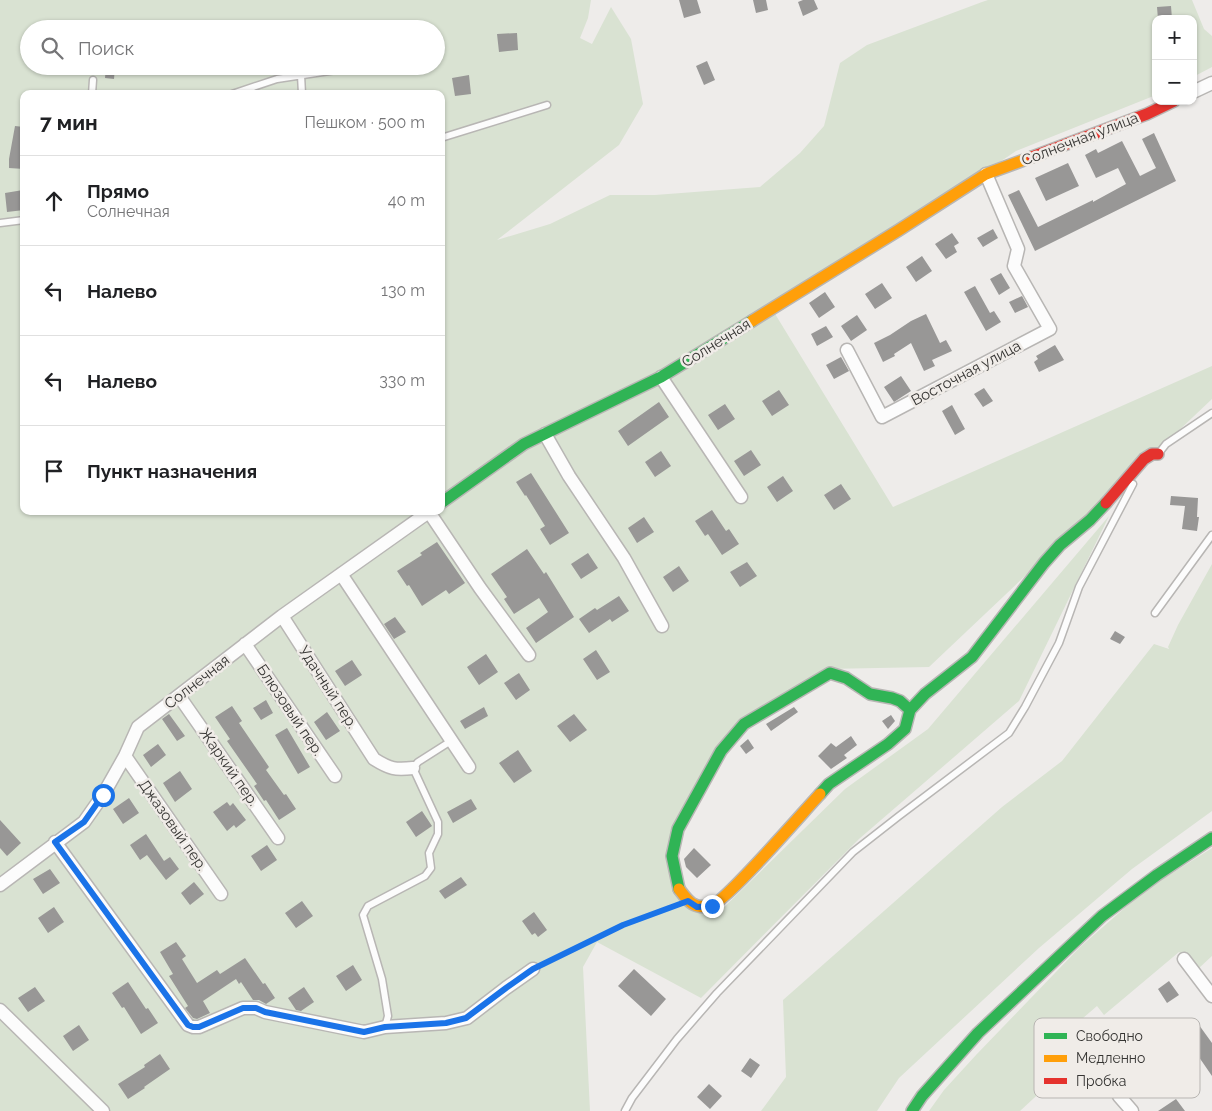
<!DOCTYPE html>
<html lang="ru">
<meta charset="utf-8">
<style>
body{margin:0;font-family:Raleway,sans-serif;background:#f6f6f6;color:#202124}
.controls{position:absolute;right:15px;top:15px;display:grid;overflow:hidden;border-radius:10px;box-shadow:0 1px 4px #0004}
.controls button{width:45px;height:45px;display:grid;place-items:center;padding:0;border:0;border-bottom:1px solid #e0e0e0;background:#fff;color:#202124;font:25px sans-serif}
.stop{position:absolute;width:15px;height:15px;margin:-11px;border:4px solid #1a73e8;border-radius:50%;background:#fff}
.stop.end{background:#1a73e8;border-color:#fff;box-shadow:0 1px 5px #0008}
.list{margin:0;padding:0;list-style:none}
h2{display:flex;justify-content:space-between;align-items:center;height:65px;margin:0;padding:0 20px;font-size:21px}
h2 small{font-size:16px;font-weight:400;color:#757577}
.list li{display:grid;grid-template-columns:32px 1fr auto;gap:15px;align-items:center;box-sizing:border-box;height:90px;padding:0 20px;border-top:1px solid #e0e0e0}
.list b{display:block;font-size:19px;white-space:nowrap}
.list p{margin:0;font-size:16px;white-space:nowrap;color:#757577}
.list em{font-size:16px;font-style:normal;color:#757577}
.icon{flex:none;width:28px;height:28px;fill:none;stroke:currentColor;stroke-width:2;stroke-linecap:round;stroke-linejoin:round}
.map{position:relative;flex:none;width:1212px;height:1111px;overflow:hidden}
.search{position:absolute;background:#fff;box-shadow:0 1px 4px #0004;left:20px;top:20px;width:425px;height:55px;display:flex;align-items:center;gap:12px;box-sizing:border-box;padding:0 18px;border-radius:28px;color:#757577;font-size:19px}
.panel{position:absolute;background:#fff;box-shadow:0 1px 4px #0004;left:20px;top:90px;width:425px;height:425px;border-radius:10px}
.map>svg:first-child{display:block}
.green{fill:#d9e2d2;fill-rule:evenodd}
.building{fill:#989796}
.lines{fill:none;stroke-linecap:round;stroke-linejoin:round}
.lane-casing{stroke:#b8b6b4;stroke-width:9}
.street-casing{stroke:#b8b6b4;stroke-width:15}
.fast-casing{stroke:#b8b6b4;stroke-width:14}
.slow-casing{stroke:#b8b6b4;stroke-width:14}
.jam-casing{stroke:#b8b6b4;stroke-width:14}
.path{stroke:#d8d7d6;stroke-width:2;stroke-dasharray:2.5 4;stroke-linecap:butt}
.lane{stroke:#fcfcfc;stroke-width:6}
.street{stroke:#fcfcfc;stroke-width:12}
.fast{stroke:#30b455;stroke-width:11}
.slow{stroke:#ff9f0a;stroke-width:11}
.jam{stroke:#e5322d;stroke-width:11}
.route{stroke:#1a73e8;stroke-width:6}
.labels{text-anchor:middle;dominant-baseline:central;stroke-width:5;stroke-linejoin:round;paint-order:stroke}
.street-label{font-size:15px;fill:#363533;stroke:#f0ece8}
.key{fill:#f0ece8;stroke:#b8b5b2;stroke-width:1}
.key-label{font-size:14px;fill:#363533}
</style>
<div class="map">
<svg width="1212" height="1111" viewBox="0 0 1212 1111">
<rect width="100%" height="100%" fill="#eeecea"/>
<path class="green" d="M0 0H591L588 18 580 38 592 44 611 7 631 39 643 104 619 145 497 240 550 224 610 195H655L760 187 800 153 824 126 840 63 867 45 982 2 988 0H1192L1204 29 1212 36V67L1193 77V19H1156V95L1016 151 899 230 769 304 893 507 1212 366V399L929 667 826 669 718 748 676 849 686 907 715 916 845 789 928 729 1109 516 1019 701 859 839 701 998 597 942 583 967 590 1111H0ZM29 29H436V66H29ZM24 94H441V511H24Z
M1212 564V811L1132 869 1039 948 899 1078 877 1111H761L786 1077 783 1000 1002 807 1062 761 1154 644 1169 649 1168 647 1178 625Z
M1212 848V956L1199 968 1179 952 1104 1015 1097 1006 1061 1037 1074 1061 1020 1111H929L944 1090 976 1055 1080 947 1144 891Z"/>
<path class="building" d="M679 0H697L701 13 684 18Z
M753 0H766L768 10 756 13Z
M803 0H814L818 9 803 16 798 2Z
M1171 6 1172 19H1158L1157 7Z
M517 33 518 50 499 52 497 34Z
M707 61 715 80 704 85 696 66Z
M106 66H115L114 79 105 78Z
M469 75 471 94 455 96 452 78Z
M15 126 24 127V169L9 168V159Z
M1154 133 1176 181 1035 251 1008 195 1019 190 1038 227 1093 200V202L1126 184 1118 168 1096 178 1085 155 1096 149 1098 153 1122 141 1140 176 1156 168 1142 139Z
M1068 163 1079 186 1046 201 1035 178Z
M23 190 24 210 7 212 5 193Z
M993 229 998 238 983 247 977 238Z
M952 233 959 243 954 246 957 252 946 259 935 244Z
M922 256 932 271 916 282 906 267Z
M1001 273 1010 288 999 295 990 279Z
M882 283 892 298 875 309 865 294Z
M975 286 990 313 994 311 1001 322 986 331 964 292Z
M825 292 835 307 819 318 809 303Z
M1022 296 1028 307 1015 313 1009 302Z
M926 314 940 343 946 340 952 351 932 360 935 366 924 371 911 343 894 354 895 356 883 362 874 343 890 335 911 321Z
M857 315 867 330 851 341 841 326Z
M826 326 833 337 817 346 811 334Z
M1055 345 1064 360 1039 372 1034 362 1038 359 1036 356Z
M841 357 849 371 834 379 826 365Z
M901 376 911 391 894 402 884 387Z
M984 388 993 401 983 407 974 394Z
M779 390 789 405 772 416 762 401Z
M659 402 669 417 628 446 618 431Z
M725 404 735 419 718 430 708 415Z
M952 405 965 429 955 435 942 411Z
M751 450 761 465 744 476 734 461Z
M661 451 671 466 655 477 645 462Z
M531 473 569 533 550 545 540 529 545 526 526 495 525 496 516 482Z
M783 476 793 491 777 502 767 487Z
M841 484 851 499 834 510 824 495Z
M1171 496 1198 498 1197 517H1199L1197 531 1182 529 1185 506 1170 505Z
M712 510 726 531 729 529 739 544 722 555 708 534 705 536 695 521Z
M644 517 654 532 637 543 628 528Z
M437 542 465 583 449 594 446 590 422 606 409 585 407 586 397 571 422 555 420 553Z
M527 549 544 574 546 572 574 617 536 643 526 628 548 612 539 598 514 614 504 599 507 597 491 574Z
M588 553 598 568 581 579 571 564Z
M747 562 757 576 740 587 730 572Z
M679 566 689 581 673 592 663 577Z
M619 596 629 611 612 622 610 619 589 633 579 619 595 608 597 610Z
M395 617 406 632 394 639 384 624Z
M1115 631 1125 637 1120 644 1110 639Z
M596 650 610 672 597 680 583 659Z
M486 654 498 672 479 685 467 667Z
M352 660 362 675 345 686 335 671Z
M519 673 530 690 516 700 504 683Z
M266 700 273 713 261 720 253 708Z
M232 706 242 721 239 723 269 767 266 770 284 795 286 794 296 809 279 820 266 800 264 801 254 786 257 784 227 741 230 739 215 717Z
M484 707 488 716 465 729 460 721Z
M794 707 798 712 771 731 766 724Z
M327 712 340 731 326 740 314 722Z
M169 714 185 736 177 741 162 719Z
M574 714 587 730 570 742 557 726Z
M891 715 895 721 888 729 882 721Z
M287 728 310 767 298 774 275 735Z
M851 736 857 745 844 755 847 758 831 769 818 756 831 743 836 747Z
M748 739 754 748 746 754 740 746Z
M158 744 166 755 151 767 143 755Z
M518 750 532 771 514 783 499 763Z
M180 771 192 789 175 802 163 783Z
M129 798 139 813 123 824 113 809Z
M471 799 477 809 453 823 447 812Z
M227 802 230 806 233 803 246 820 236 828 234 825 227 831 213 812Z
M422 811 432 826 416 837 406 822Z
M0 820 21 843 7 856 0 848Z
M146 834 164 861 170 857 179 869 166 880 147 855 140 860 130 845Z
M267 845 277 860 261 871 251 856Z
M694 848 711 865 697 878 686 867 684 859Z
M50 869 60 883 43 894 33 879Z
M461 877 467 885 445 899 439 891Z
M194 882 204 894 190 905 181 893Z
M302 901 313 916 296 928 285 913Z
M54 907 64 922 48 933 38 918Z
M534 912 547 930 538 937 535 933 532 935 522 921Z
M176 942 186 956 182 959 197 983 217 970 220 974 245 958 263 984 265 983 275 998 266 1004 259 1000H253L241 982 239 984 236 979 203 1001 210 1013 197 1019 193 1018 185 1008 188 1006 169 976 173 974 160 952Z
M353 965 362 980 346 991 336 976Z
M634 969 666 999 651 1016 618 986Z
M1169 981 1179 995 1167 1003 1158 989Z
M128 982 146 1009 148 1008 158 1023 141 1034 124 1007 122 1008 112 993Z
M35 987 45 1001 28 1012 18 998Z
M304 987 314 1002 301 1011 296 1010 288 998Z
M79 1025 89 1040 73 1051 63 1036Z
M1199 1025 1212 1043V1076L1192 1047 1191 1048 1182 1036Z
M160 1054 170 1069 144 1087 145 1088 128 1099 118 1084 145 1067 144 1065Z
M750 1058 760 1065 751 1078 741 1071Z
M709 1084 722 1096 710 1109 697 1097Z
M1176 1099 1185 1111H1158Z"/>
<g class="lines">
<g class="lane-casing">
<path id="lane" d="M301 75 302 94
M92 94 93 80
M232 94 277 79 362 66
M441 138 547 105
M0 223 24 220
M1159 453 1166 444 1212 413
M1155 613 1212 535
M385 1027 388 1016 382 979 363 915 368 906 425 876 431 868 429 853 438 834V822L413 768 418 762 451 741
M625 1111 632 1098 677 1039 717 993 853 852 899 816 1009 733 1025 707 1059 643 1079 587 1133 484"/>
</g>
<g class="street-casing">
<path id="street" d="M1193 92 1212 83
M847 350 882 417 1050 329 1014 266 1018 249 986 174
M661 377 741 497
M545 434 569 476 624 558 662 626
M429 512 480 588 529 655
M341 574 469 767
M282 616 374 759C390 769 395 770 413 768
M245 644 335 776
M179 696 278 838
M125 756 221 894
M55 842 188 1025 193 1027H199L243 1008H256L265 1012 364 1032 385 1027 446 1023 467 1018 506 988 533 969
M0 885 84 822 103 795 125 756 138 727 282 616 430 511
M1184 959 1212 996
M0 1010 103 1111
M1119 1096 1132 1111"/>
</g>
<g class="fast-casing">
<path id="fast" d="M441 503 524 444 661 377 752 321
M820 794 829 784 888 744 905 729 910 710 925 694 972 657 1044 563 1060 545 1090 520 1106 503
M679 889 672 856 678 829 721 751 744 724 830 673 846 678 870 694 892 698 900 701 910 710
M912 1111 922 1096 978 1033 1102 916 1157 875 1212 838"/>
</g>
<g class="slow-casing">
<path id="slow" d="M752 321 899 230 986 174 1032 157
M679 889C688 901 693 909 710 906 724 904 804 811 820 794"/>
</g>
<g class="jam-casing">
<path id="jam" d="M1032 157 1147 114 1174 101
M1106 503 1144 459 1152 454H1158"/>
</g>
<path class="path" d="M544 964 623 925 675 906"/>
<use href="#lane" class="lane"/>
<use href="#street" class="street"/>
<use href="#fast" class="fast"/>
<use href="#slow" class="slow"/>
<use href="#jam" class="jam"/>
</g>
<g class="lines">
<path class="route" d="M103 795 84 822 55 842 188 1025 193 1027H199L243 1008H256L265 1012 364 1032 385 1027 446 1023 466 1018 506 988 533 969 623 925 688 901 697 907 712 906"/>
</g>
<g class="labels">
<g class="street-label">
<text transform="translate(1080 139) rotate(-21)">Солнечная улица</text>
<text transform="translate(716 343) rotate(-32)">Солнечная</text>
<text transform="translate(966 373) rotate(-28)">Восточная улица</text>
<text transform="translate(197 682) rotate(-38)">Солнечная</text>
<text transform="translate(328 687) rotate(57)">Удачный пер.</text>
<text transform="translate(290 710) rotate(56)">Блюзовый пер.</text>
<text transform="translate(229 767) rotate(55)">Жаркий пер.</text>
<text transform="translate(173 825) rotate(55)">Джазовый пер.</text>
</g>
</g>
<rect x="1034" y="1018" width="166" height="80" rx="8" class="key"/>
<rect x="1044" y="1033" width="23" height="6" fill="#30b455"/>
<rect x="1044" y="1055" width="23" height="7" fill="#ff9f0a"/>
<rect x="1044" y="1078" width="23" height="6" fill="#e5322d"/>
<g class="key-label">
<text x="1076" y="1041">Свободно</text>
<text x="1076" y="1063">Медленно</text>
<text x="1076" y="1086">Пробка</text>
</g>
</svg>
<div class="controls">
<button>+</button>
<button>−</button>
</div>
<div class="stop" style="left:103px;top:795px"></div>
<div class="stop end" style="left:712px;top:906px"></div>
<div class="search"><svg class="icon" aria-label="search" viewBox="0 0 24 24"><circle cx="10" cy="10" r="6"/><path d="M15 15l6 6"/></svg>Поиск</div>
<section class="panel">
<h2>7 мин<small>Пешком · 500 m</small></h2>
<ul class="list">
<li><svg class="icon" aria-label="ahead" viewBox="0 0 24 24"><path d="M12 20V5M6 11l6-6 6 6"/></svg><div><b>Прямо</b><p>Солнечная</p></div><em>40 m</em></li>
<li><svg class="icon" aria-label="left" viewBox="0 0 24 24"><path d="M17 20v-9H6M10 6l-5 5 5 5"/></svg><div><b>Налево</b></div><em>130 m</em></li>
<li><svg class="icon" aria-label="left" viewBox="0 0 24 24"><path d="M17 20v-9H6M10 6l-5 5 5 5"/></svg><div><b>Налево</b></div><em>330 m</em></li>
<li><svg class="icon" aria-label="arrive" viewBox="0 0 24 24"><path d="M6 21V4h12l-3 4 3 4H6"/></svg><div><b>Пункт назначения</b></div></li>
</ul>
</section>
</div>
